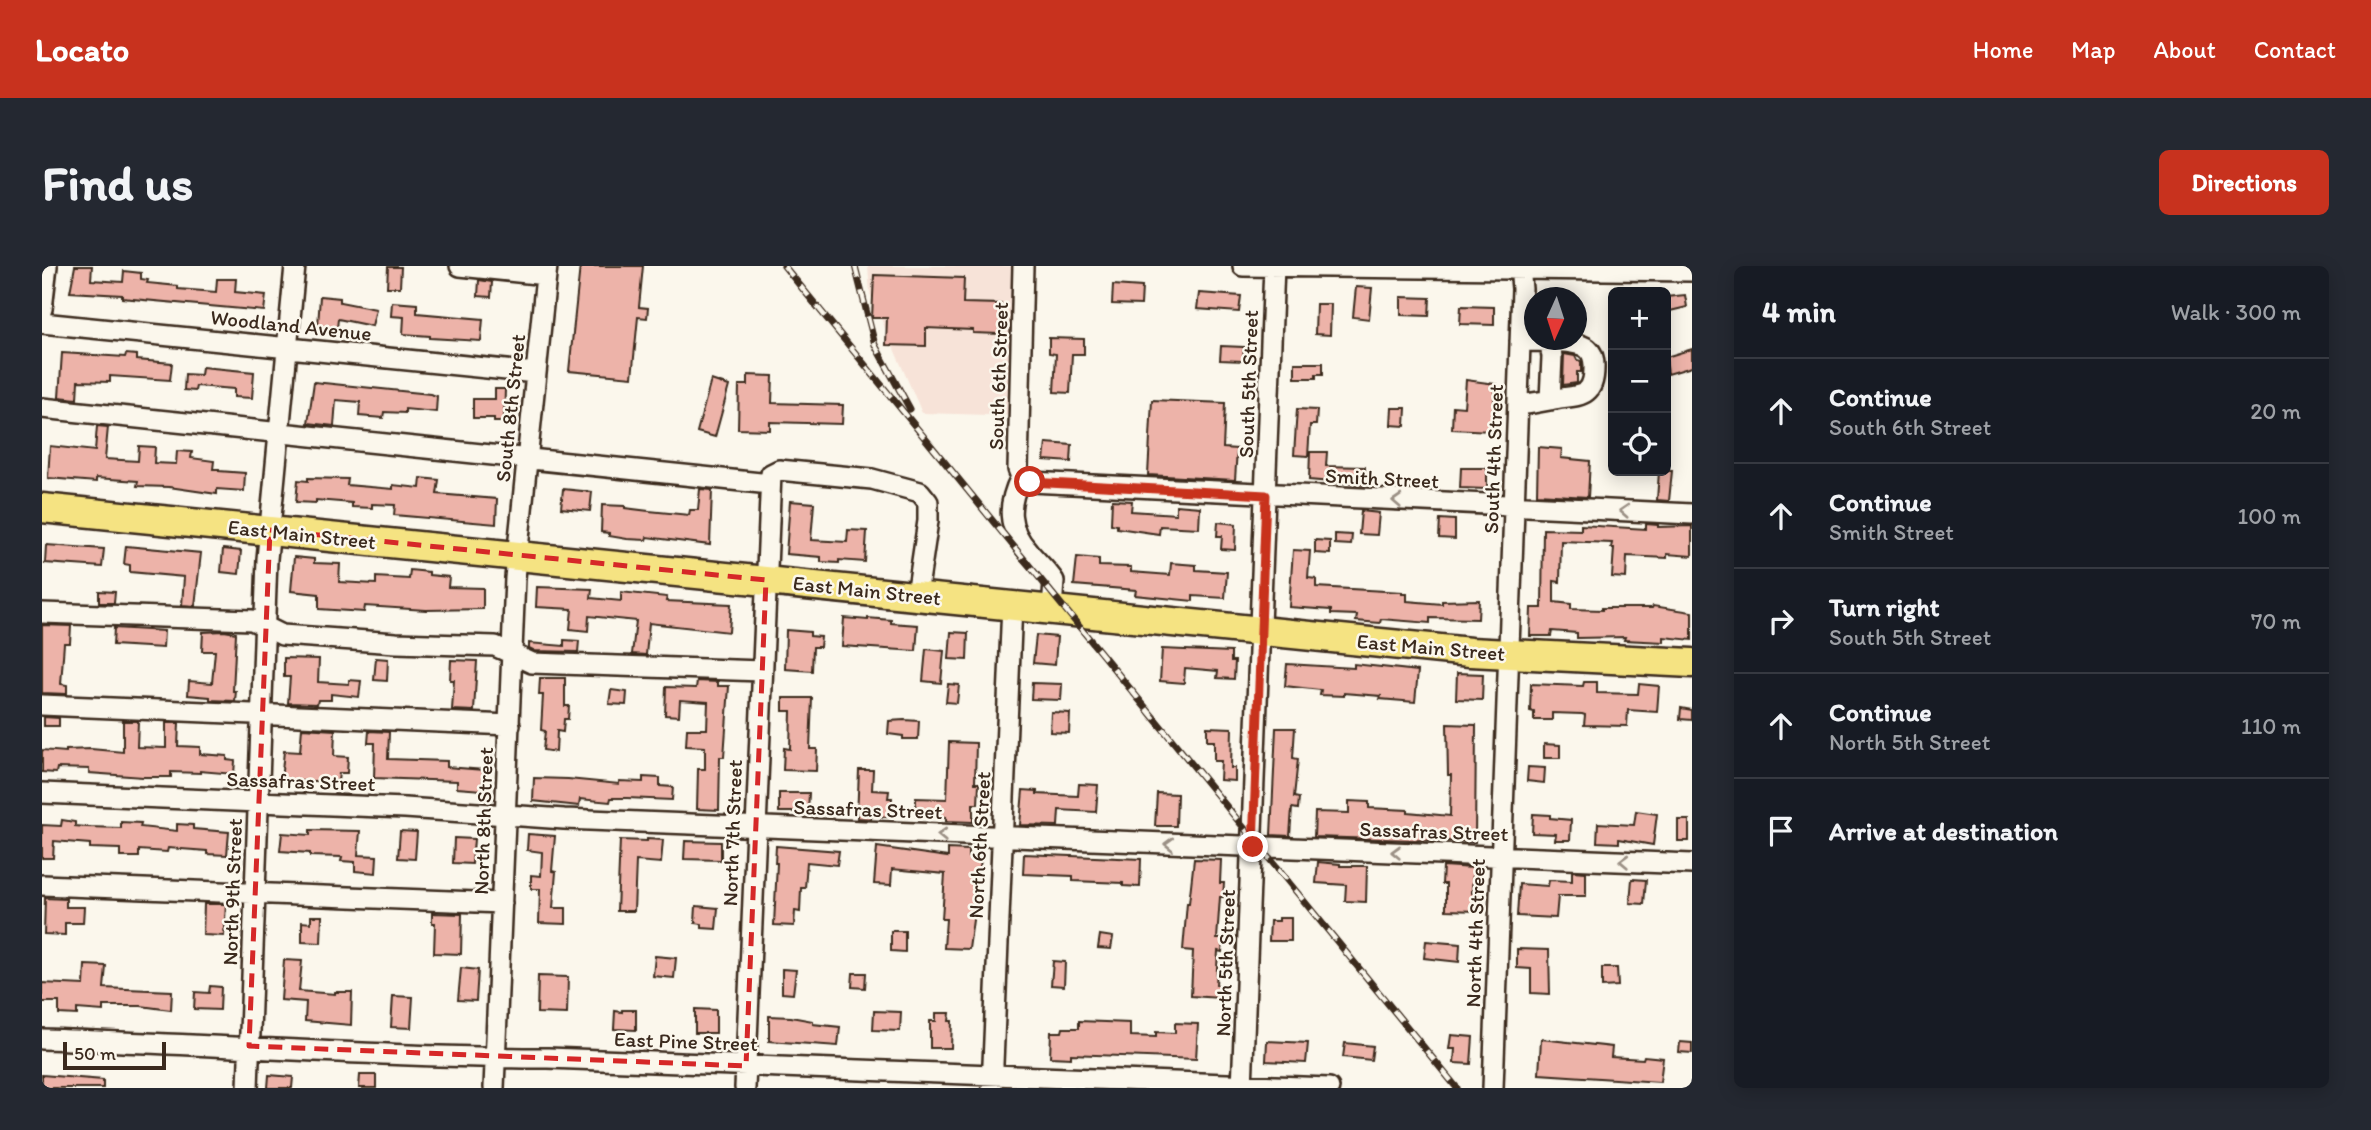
<!DOCTYPE html>
<meta charset="utf-8">
<style>
body{margin:0;font-family:Itim,sans-serif;background:#242831;color:#f1f3f6}
.controls{position:absolute;right:21px;top:21px;display:grid;overflow:hidden;border-radius:10px;box-shadow:0 4px 18px #0003}
.controls button{width:63px;height:63px;display:grid;place-items:center;padding:0;border:0;border-bottom:2px solid #363941;background:#171b24;color:#f1f3f6;font:35px sans-serif}
.compass{position:absolute;left:1482px;top:21px;width:63px;height:63px;border-radius:50%;background:#171b24;box-shadow:0 4px 18px #0003;rotate:183deg}
.scale{position:absolute;left:21px;bottom:18px;width:103px;box-sizing:border-box;padding-left:7px;border:4px solid #3b2a1e;border-top:0;font-size:19px;line-height:24px;white-space:nowrap;color:#3b2a1e;-webkit-text-stroke:5px #fbf7ec;paint-order:stroke}
.stop{position:absolute;width:21px;height:21px;margin:-16px;border:5px solid #c8321e;border-radius:50%;background:#fff}
.stop.end{background:#c8321e;border-color:#fff;box-shadow:0 2px 7px #0008}
.list{margin:0;padding:0;list-style:none}
h2{display:flex;justify-content:space-between;align-items:center;height:91px;margin:0;padding:0 28px;font-size:30px}
h2 small{font-size:23px;font-weight:400;color:#9ea1a6}
.list li{display:grid;grid-template-columns:46px 1fr auto;gap:21px;align-items:center;box-sizing:border-box;height:105px;padding:0 28px;border-top:2px solid #363941}
.list b{display:block;font-size:26px;white-space:nowrap}
.list p{margin:0;font-size:23px;white-space:nowrap;color:#9ea1a6}
.list em{font-size:23px;font-style:normal;color:#9ea1a6}
.icon{flex:none;width:38px;height:38px;fill:none;stroke:currentColor;stroke-width:2;stroke-linecap:round;stroke-linejoin:round}
.map{position:relative;flex:none;width:1650px;height:822px;overflow:hidden;border-radius:10px}
header{display:flex;align-items:center;gap:42px;box-sizing:border-box;height:98px;padding:0 35px;background:#c8321e;color:#fff}
header strong{font-size:33px}
nav{display:flex;gap:38px;margin-inline-start:auto;font-size:24px}
.intro{display:flex;align-items:center;justify-content:space-between;box-sizing:border-box;height:168px;padding:0 42px}
h1{margin:0;font-size:49px}
.button{padding:18px 32px;border-radius:10px;background:#c8321e;color:#fff;font-size:24px;font-weight:700}
main{display:flex;gap:42px;padding:0 42px}
aside{flex:1;background:#171b24;border-radius:10px;box-shadow:0 4px 18px #0003}
.map>svg:first-child{display:block}
.built{fill:#f7e3d8}
.building{fill:#edb3a9;stroke:#3b2a1e;stroke-width:2}
.lines{fill:none;stroke-linecap:round;stroke-linejoin:round}
.minor-casing{stroke:#3b2a1e;stroke-width:24}
.highway-casing{stroke:#3b2a1e;stroke-width:33}
.minor{stroke:#fbf7ec;stroke-width:19}
.highway{stroke:#f5e382;stroke-width:28}
.rail-casing{stroke:#3b2a1e;stroke-width:7}
.rail{stroke:#fbf7ec;stroke-width:4.5;stroke-dasharray:13;stroke-linecap:butt}
.oneway{stroke:#9b9085}
.route{stroke:#c8321e;stroke-width:9}
.marked{fill:none;stroke:#d62828;stroke-width:5;stroke-dasharray:14 9;stroke-linejoin:round}
.labels{text-anchor:middle;dominant-baseline:central;stroke-width:5;stroke-linejoin:round;paint-order:stroke}
.street-label{font-size:21px;fill:#3b2a1e;stroke:#fbf7ec}
</style>
<header>
<strong>Locato</strong>
<nav><a>Home</a><a>Map</a><a>About</a><a>Contact</a></nav>
</header>
<div class="intro"><h1>Find us</h1><a class="button">Directions</a></div>
<main>
<div class="map">
<svg width="1650" height="822" viewBox="0 0 1650 822">
<rect width="100%" height="100%" fill="#fbf7ec"/>
<filter id="ink" filterUnits="userSpaceOnUse"><feTurbulence type="fractalNoise" baseFrequency=".0143" numOctaves="2"/><feDisplacementMap in="SourceGraphic" scale="14" xChannelSelector="R" yChannelSelector="G"/><feConvolveMatrix kernelMatrix="1 2 1 2 8 2 1 2 1" color-interpolation-filters="sRGB"/></filter>
<g filter="url(#ink)">
<path class="built" d="M826 0H984L981 150 880 147 828 28Z"/>
<path class="building" d="M33 0H50L49 14 81 16 82 5 99 7V13L106 14 105 17 136 20V23L174 26 175 13H194L193 26 224 29 222 45 80 32V29L28 26Z
M538 0H601L597 41 606 42 605 52 596 51 590 111 527 105Z
M346 1H359L358 21H345Z
M832 9 922 12 921 37 959 38 958 68 931 67V64L884 62V80L844 79 845 52H830Z
M437 14 450 16 449 31 436 30Z
M1071 19 1100 21 1099 39 1070 38Z
M1314 21 1330 22 1327 53 1311 51Z
M1157 27 1199 30 1197 46 1155 43Z
M1643 29 1645 41 1624 46V31Z
M278 30 298 32V36L334 43 330 60 296 53 295 62 276 60Z
M1359 31 1388 32 1387 50 1359 49Z
M350 36 375 38V47L441 53 439 75 388 72V70L361 68 362 51 349 50Z
M1274 38H1289L1288 69 1273 68Z
M1419 40 1452 41V59L1418 58Z
M1007 72 1042 73V88H1030L1028 127 1012 126 1014 88 1007 87Z
M1179 80 1202 81 1201 95 1178 94Z
M1650 83V101L1626 108 1624 91Z
M20 87 83 91 84 88 95 89V94L130 97 128 114 68 110V116L36 115 35 133 17 131Z
M1522 88 1533 90 1535 94 1539 95V106H1535V117L1521 119Z
M1253 97H1281V108H1274V112H1253Z
M160 101 212 106 210 132 192 131V123L154 120 153 125 142 124 143 108 159 109Z
M706 109 731 110 730 137 801 139 800 158 728 156V164L696 163 697 119H706Z
M669 114 687 120 673 171 655 166Z
M1424 114 1454 118 1449 165 1410 163 1411 140 1422 141Z
M272 116 388 128 395 130 394 146 363 143V147L342 146 341 152 317 150 318 136 294 134 292 160 266 157Z
M453 123H463L462 156H452V152H431V133H453Z
M1110 134 1183 137 1181 182 1195 183 1193 214 1106 209Z
M1350 142H1364L1363 160 1349 159Z
M1255 143 1275 144 1274 159H1268L1266 190 1252 189Z
M55 160 66 161 63 193 96 195 97 180 113 181 112 197 134 198 135 185 150 186 149 192 172 195 171 203H177V205L203 207 202 225 175 223V228L127 221 95 220 96 215 54 212V216L6 212 8 180 53 185Z
M1004 177 1030 179 1029 196 1002 194Z
M1496 181 1520 183 1519 192 1548 195 1546 231 1495 228Z
M1268 186H1285L1284 200 1323 201V219L1267 214Z
M1419 202H1445V223L1418 222Z
M1617 205H1630L1627 235 1615 234Z
M266 212 306 213 305 219 351 223V219L378 222 379 212 397 214 395 228 455 233 454 258 352 249 353 239 330 238V242L310 241V237L274 234V237L254 236 256 214 266 215Z
M521 223 550 226 548 245 519 242Z
M658 223 670 224 668 279 605 271 604 274 585 273 567 270V267L559 266 560 239 583 240V242L607 245 647 249 648 244H656Z
M1070 234 1090 235 1089 245 1134 248V239L1158 241 1157 262 1118 260 1117 268 1075 262V259L1069 258Z
M748 235 772 237 769 274 805 276 806 264 825 265 823 296 797 294V297L779 296V291L744 288Z
M1319 245 1337 247 1335 269 1317 268Z
M1398 253 1413 254V273L1397 272Z
M1176 256 1194 258 1193 284 1179 283 1180 270H1175Z
M1604 258 1616 259V261L1650 260V290L1625 288V292L1585 290 1584 312 1570 311 1572 282H1569L1570 277 1519 275 1518 316 1512 315V336L1529 338V343L1560 344V342H1610L1611 340 1650 346V374L1622 371V376L1582 374 1583 371 1535 372V367L1510 365 1509 370H1488L1489 342H1500L1501 263 1539 264V259L1604 263Z
M1293 268 1310 269 1309 279 1293 278Z
M1273 274 1288 275V288L1273 287Z
M4 279 62 283 60 301 3 297Z
M84 280 159 287 153 340 140 339 142 311 88 306V299L82 298Z
M181 283 199 285 197 308 179 306Z
M1251 284 1268 285 1266 312 1274 313V321L1360 326V328H1365V335L1400 338V335L1437 334 1436 353 1388 352V357L1339 353 1338 357 1314 355 1315 349 1289 348V344L1247 341Z
M252 291 272 293V297L298 298 297 316 334 318V311L367 313 368 304 387 306V309L407 311 406 321 441 322V343L384 344 323 340 322 346 277 343V328L249 325Z
M1035 291 1057 293V300L1089 301V306L1128 309 1129 297 1154 299V304L1185 306 1183 332 1151 330V335L1093 329 1094 324 1032 319Z
M495 321 550 323 549 332 579 335V326L625 331 624 335 689 338 687 366 607 357 604 389 590 388 594 355 547 350 546 365 528 363 530 343 494 341Z
M57 325 73 326 72 337H57Z
M802 352 826 354V352L849 354V357L876 359 874 385 800 380Z
M0 359 29 360 28 377H22L19 418 25 419V428L0 427Z
M72 362 122 365 121 382 71 379Z
M744 364 768 366V370L779 371 778 381H771L770 405 743 403Z
M182 365 194 367 191 425H194L193 435 168 434V431L146 429 147 415 170 417 173 385H160L161 366Z
M909 366 926 367 925 394 907 393Z
M994 369 1015 371 1013 399 991 397Z
M522 374 537 375 536 386 493 385 487 382V377L522 380Z
M884 383 902 385 899 417 881 415Z
M1120 383 1189 386V395H1193L1192 413 1175 412 1176 405 1143 402 1142 417 1118 415Z
M242 392 277 393 276 416 307 418V414L319 415 317 431 289 428V434H276L275 438 246 437 248 411H242Z
M334 392 346 393 345 415 332 414Z
M409 394 435 395 432 445 410 444 412 414H408Z
M1245 398 1312 402V398L1376 405 1373 436 1338 433 1339 430 1302 427V430L1278 429 1279 424 1243 420Z
M1415 407 1441 408 1440 434 1414 433Z
M498 412H523V440H527L526 453H522L521 466 515 465 514 486 501 484 503 465 499 464 501 429H497Z
M655 415 676 416V420H687L682 491H678L677 544 655 543 656 503H663V481L644 480 645 463H665L666 436 638 434 637 450 623 449 624 421 654 422Z
M1542 416H1555V427L1596 428 1597 418 1617 420 1615 446 1586 444 1585 460 1542 459 1543 449 1540 448 1510 447V454H1492V446L1488 445 1489 418 1541 420Z
M990 417 1020 418 1019 434 989 433Z
M906 418 917 419 915 437 904 436Z
M569 424 585 426 584 439 567 438Z
M741 432H770L768 483H775L774 505 741 504 742 482 748 483 749 445H741Z
M1639 442 1650 444V454L1638 453Z
M1009 446 1028 447 1027 467 1008 466Z
M2 451 17 452V460H2Z
M862 454 877 455 876 473H861V470L846 468 847 455Z
M81 455H96L95 481 124 482V457H137L136 480 158 481V488L185 490V494L193 495 192 508 158 505V507L129 506V511H101L47 507V503L15 502 14 507 0 506V484L24 486V484L49 483 81 486Z
M1405 458 1434 459 1433 576 1272 571 1273 546 1307 547V535L1327 536V542L1366 544V546L1408 550 1409 509H1406Z
M1165 461 1190 462 1189 502H1193V515L1178 514 1179 495H1172V475H1165Z
M260 462 293 464 292 490 306 491 305 507H297L296 515H239L242 485 258 486Z
M1234 462H1253L1251 492 1256 493 1252 531 1257 532 1256 543 1250 542 1248 570 1229 569Z
M327 465 347 466 346 493 405 495V501L442 504 440 524 415 522V515L332 512 333 477H326Z
M907 476 934 477 933 517H937L936 538H931V556L904 555V551L874 550V532L905 533Z
M1502 478 1518 479V492H1502Z
M1486 501 1503 502 1502 517 1485 515Z
M817 504H831L830 524 847 525 846 532H850L849 551 829 550V553L815 552Z
M601 511 618 512V520L631 521 630 534 585 532H569L568 536 538 533 537 540 491 535 492 512 526 513 577 518V515L601 516Z
M1037 518 1056 519 1054 546 1017 544 1016 560 978 559 981 524 995 525V528L1036 530Z
M737 527H767L766 546H737Z
M1115 527 1135 528 1134 560H1113Z
M1594 545 1615 548 1611 579 1577 573V577L1555 576 1556 557 1592 559Z
M1491 548 1508 549V552L1529 554 1528 574H1513L1514 568 1490 567Z
M20 554 33 556V560L45 561 79 562V556L99 557 98 561 135 565V558L151 559V563L187 566 185 589 165 588V585L126 582 125 586 97 584V591H78V583L48 582V578L12 575 11 592H0V559L19 560Z
M1636 554H1647V575H1636Z
M268 564 318 565 316 589 335 590 334 607 313 605V596L299 595 300 591 268 590V587L238 585 240 567 268 569Z
M358 565 375 566 373 593 356 592Z
M486 568 513 570 510 605 514 606 511 642H524V658L497 657 498 623H489V609L499 610 500 586 485 584Z
M412 572 432 573 430 598 411 597Z
M605 573 621 574 619 597 594 595 592 645H575L578 574 605 575Z
M643 575 679 576V594L642 593Z
M734 580 797 585 795 599 765 596 763 622H759L758 646 753 645 752 660 732 659 735 597H733Z
M835 581 906 591V583L926 584V591L939 592 937 610H931V654L927 683 902 682 904 653H900L903 608 850 603 849 619 832 618Z
M982 588 1099 593 1098 621 1081 620V617L1031 615V610L981 608Z
M1152 593 1179 594 1178 617H1182L1181 631H1178L1175 673H1181L1180 686 1176 685 1174 719H1179L1178 732 1149 730 1151 685 1141 684 1145 637H1147Z
M1276 596 1298 598V600H1325L1324 636 1303 635 1304 619 1274 617Z
M1401 600 1431 602 1430 627H1436V645L1404 644V618H1400Z
M1530 605 1544 606V630H1516L1514 652 1475 650 1477 618 1506 620 1507 614 1530 615Z
M1590 613 1604 614 1602 638 1588 637Z
M3 632 24 633V641H42L41 657H23V669L2 668Z
M162 638H184L182 670 161 669Z
M654 640 676 642 674 663 660 662V658L653 657Z
M390 647 420 648 419 688 392 687 393 657H390Z
M269 650H280L279 677 260 676V656L269 657Z
M1237 652H1249V675H1227L1228 655H1237Z
M849 665H863V686L849 685Z
M1058 669 1071 671 1069 683 1056 682Z
M1384 675 1418 678 1417 696 1382 692Z
M1475 683 1507 684 1508 728 1489 727V703L1475 702Z
M613 690 634 692 632 712 611 710Z
M242 694 260 695 257 725 293 728V726H310L309 759 263 755 264 736 239 734Z
M1011 695 1023 696 1022 720 1009 719Z
M43 699 64 700 62 722 130 725 129 744 99 740H61V745L35 743V749L17 748V736H0V717L42 719Z
M419 702 436 704 434 735 416 734Z
M1560 702H1575L1576 720 1560 721Z
M740 703 754 704 751 728 740 727Z
M811 707H824L823 722 810 721Z
M496 710 526 711 525 748 495 747Z
M168 720 179 721 178 744 152 743 153 726 167 727Z
M351 730 371 731 369 762 349 761Z
M653 743 674 744V767H653Z
M580 744H594V764L572 763 573 745 580 746Z
M832 745 859 746 858 765 831 764Z
M894 747H908L907 755H910L909 782H888V755H894Z
M727 750 749 751 771 755V758L798 761 796 780 727 775Z
M1037 755 1088 757V770L1114 771V766L1133 767V757L1156 758 1154 793 1029 788V792L1008 791 1009 766H1020L1021 762H1037Z
M1409 769 1431 771 1429 798 1412 797 1413 783H1407Z
M1499 773 1570 781 1569 791 1601 793 1602 790 1621 792 1618 816 1497 808Z
M1225 775 1266 777 1264 797 1224 795Z
M1638 776 1650 777V787L1637 786Z
M1303 777 1331 780 1329 794 1301 791Z
M0 809 61 814V822H0Z
M227 809 251 811 250 822H226Z
M318 809H334V822H317Z"/>
<g class="lines">
<g class="minor-casing">
<path id="minor" d="M418 0 504 9
M981 0 976 203 979 211 988 216 1650 248
M1201 0 1650 5
M0 43 5 0
M0 57 494 107
M1508 76 1510 91 1508 133
M1476 139C1488 138 1496 136 1508 134 1532 128 1553 136 1552 100 1552 93 1550 85 1543 81 1530 73 1495 76 1478 75
M0 142 728 218
M979 211C965 239 965 261 986 285 994 295 1005 304 1012 315L1010 343
M0 347 210 354 240 369 354 377 453 380 490 397 720 405
M0 439 468 459
M0 527 363 542 522 553 1650 598
M0 619 460 637
M0 773C169 778 337 791 506 792L1287 822
M206 822 225 293 253 0
M452 822 473 312 505 0
M703 822 729 208 737 204 830 213 878 226 886 236V255L875 329
M950 822 970 338
M1200 822 1232 0
M1451 822 1480 23 1478 0"/>
</g>
<g class="highway-casing">
<path id="highway" d="M0 242 1428 386 1650 397"/>
</g>
<use href="#minor" class="minor"/>
<use href="#highway" class="highway"/>
<g class="rail-casing">
<path id="rail" d="M742 0 1415 822
M813 0 833 79 868 143"/>
</g>
<use href="#rail" class="rail"/>
</g>
<defs><path id="oneway-chevron" d="M-2-3.5L2.5 0L-2 3.5" fill="none" stroke-width="1.6" stroke-linecap="round" stroke-linejoin="round" transform="scale(1.75)"/></defs>
<g class="oneway">
<use href="#oneway-chevron" transform="translate(1355 235) rotate(-177)"/>
<use href="#oneway-chevron" transform="translate(1582 245) rotate(-177)"/>
<use href="#oneway-chevron" transform="translate(900 569) rotate(-178)"/>
<use href="#oneway-chevron" transform="translate(1127 578) rotate(-178)"/>
<use href="#oneway-chevron" transform="translate(1354 586) rotate(-178)"/>
<use href="#oneway-chevron" transform="translate(1582 595) rotate(-178)"/>
</g>
</g>
<g class="lines" filter="url(#ink)">
<path class="route" d="M988 216 1224 229 1211 581"/>
</g>
<path class="marked" d="M228 264 724 314 704 800 207 780Z"/>
<g class="labels">
<g class="street-label">
<text transform="translate(249 59) rotate(6)">Woodland Avenue</text>
<text transform="translate(956 110) rotate(-88)">South 6th Street</text>
<text transform="translate(1206 118) rotate(-88)">South 5th Street</text>
<text transform="translate(468 142) rotate(-84)">South 8th Street</text>
<text transform="translate(1451 193) rotate(-88)">South 4th Street</text>
<text transform="translate(1340 212) rotate(3)">Smith Street</text>
<text transform="translate(260 268) rotate(6)">East Main Street</text>
<text transform="translate(825 324) rotate(6)">East Main Street</text>
<text transform="translate(1389 381) rotate(5)">East Main Street</text>
<text transform="translate(259 515) rotate(2)">Sassafras Street</text>
<text transform="translate(826 543) rotate(2)">Sassafras Street</text>
<text transform="translate(441 555) rotate(-88)">North 8th Street</text>
<text transform="translate(1392 565) rotate(2)">Sassafras Street</text>
<text transform="translate(690 567) rotate(-88)">North 7th Street</text>
<text transform="translate(937 579) rotate(-87)">North 6th Street</text>
<text transform="translate(190 626) rotate(-88)">North 9th Street</text>
<text transform="translate(1433 667) rotate(-88)">North 4th Street</text>
<text transform="translate(1183 697) rotate(-88)">North 5th Street</text>
<text transform="translate(644 775) rotate(2)">East Pine Street</text>
</g>
</g>
</svg>
<div class="controls">
<button>+</button>
<button>−</button>
<button><svg class="icon" aria-label="locate" viewBox="0 0 24 24"><circle cx="12" cy="12" r="6"/><path d="M12 2v4M12 18v4M2 12h4M18 12h4"/></svg></button>
</div>
<svg class="compass" viewBox="-18 -18 36 36"><path d="M0-13l5 13h-10z" fill="#e53935"/><path d="M0 13l5-13h-10z" fill="#9ea1a6"/></svg>
<div class="scale">50 m</div>
<div class="stop" style="left:988px;top:216px"></div>
<div class="stop end" style="left:1211px;top:581px"></div>
</div>
<aside>
<h2>4 min<small>Walk · 300 m</small></h2>
<ul class="list">
<li><svg class="icon" aria-label="ahead" viewBox="0 0 24 24"><path d="M12 20V5M6 11l6-6 6 6"/></svg><div><b>Continue</b><p>South 6th Street</p></div><em>20 m</em></li>
<li><svg class="icon" aria-label="ahead" viewBox="0 0 24 24"><path d="M12 20V5M6 11l6-6 6 6"/></svg><div><b>Continue</b><p>Smith Street</p></div><em>100 m</em></li>
<li><svg class="icon" aria-label="right" viewBox="0 0 24 24"><path d="M7 20v-9h11M14 6l5 5-5 5"/></svg><div><b>Turn right</b><p>South 5th Street</p></div><em>70 m</em></li>
<li><svg class="icon" aria-label="ahead" viewBox="0 0 24 24"><path d="M12 20V5M6 11l6-6 6 6"/></svg><div><b>Continue</b><p>North 5th Street</p></div><em>110 m</em></li>
<li><svg class="icon" aria-label="arrive" viewBox="0 0 24 24"><path d="M6 21V4h12l-3 4 3 4H6"/></svg><div><b>Arrive at destination</b></div></li>
</ul>
</aside>
</main>
